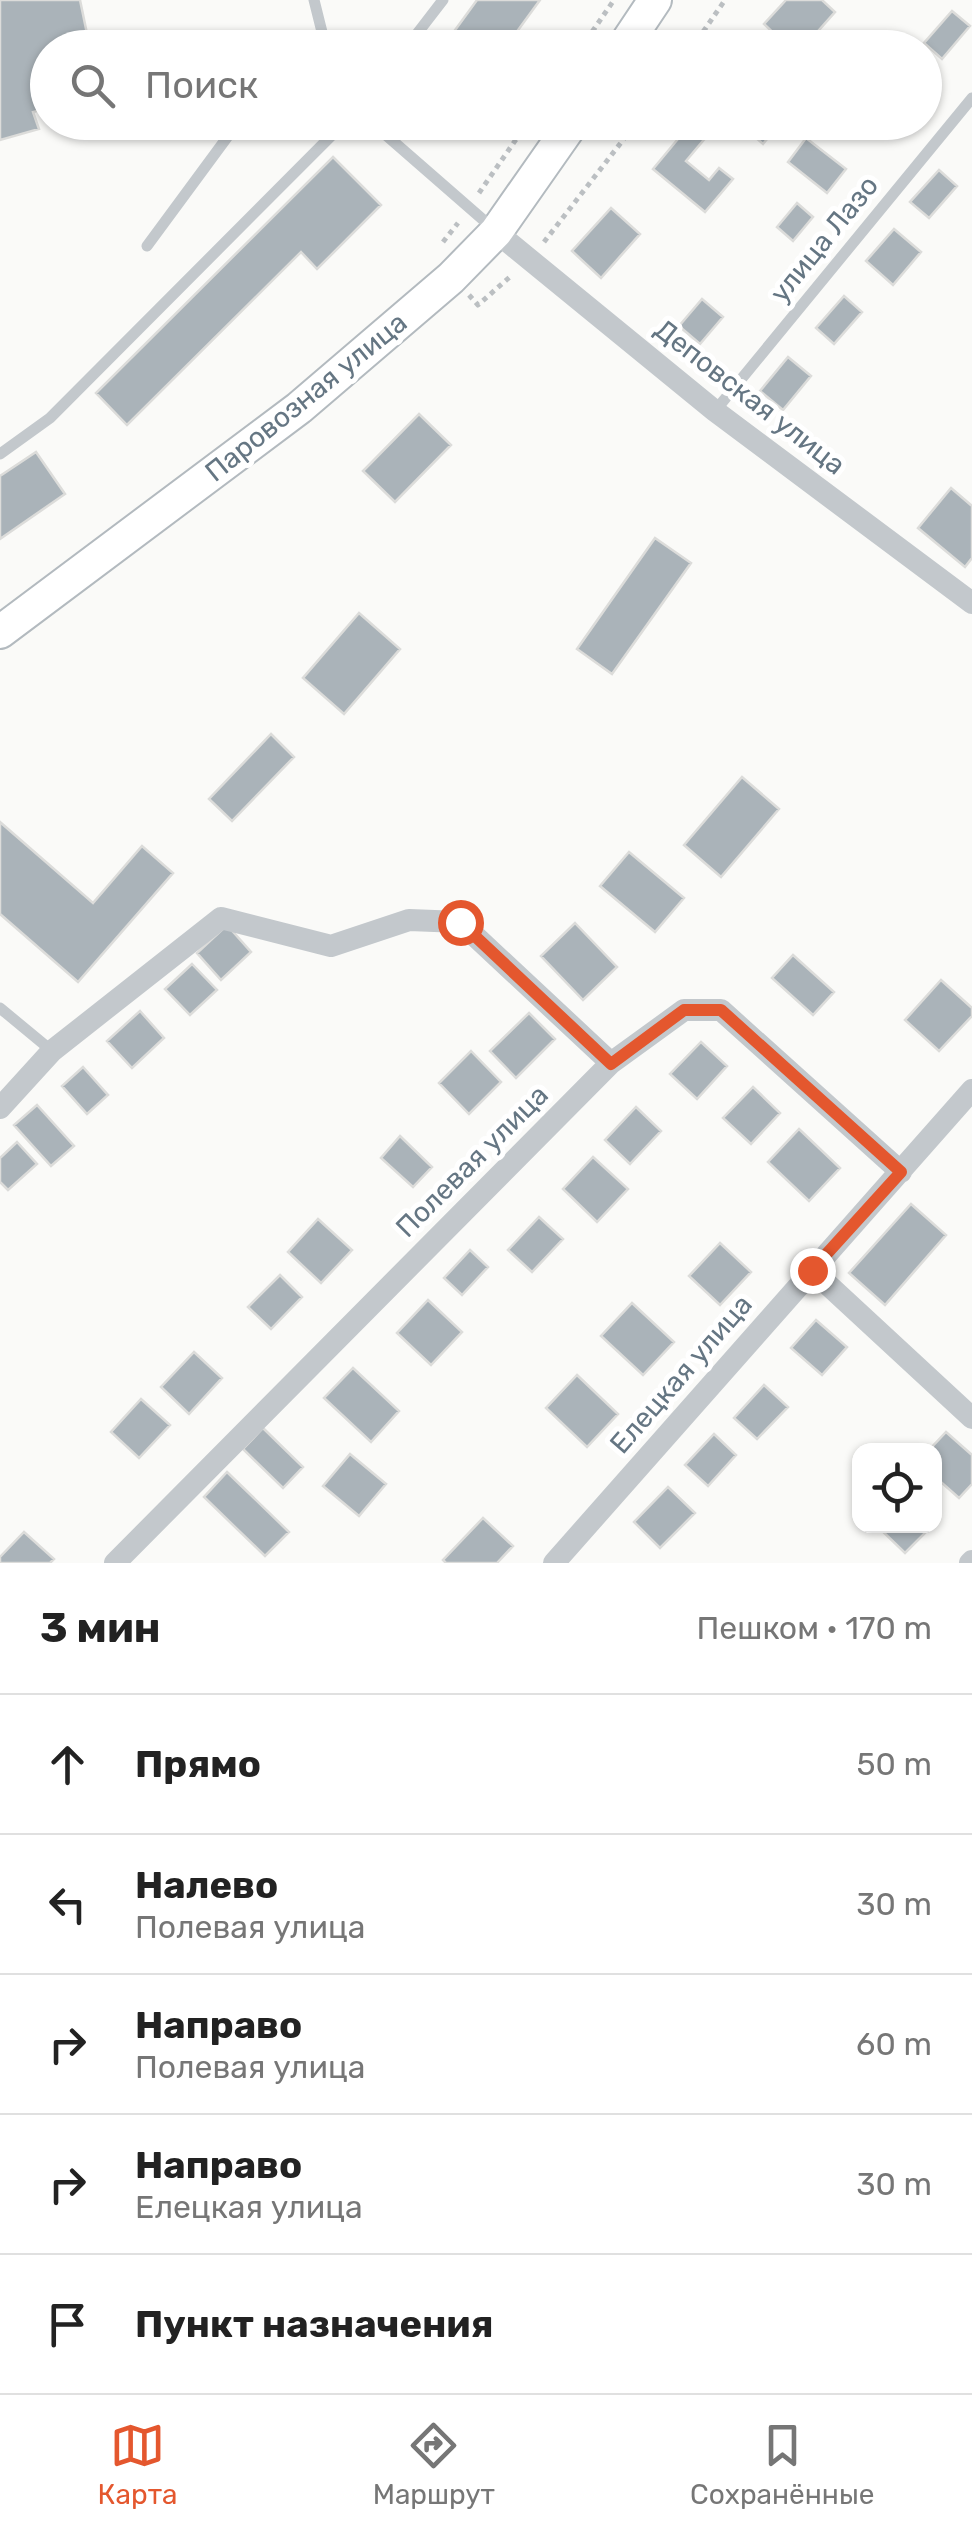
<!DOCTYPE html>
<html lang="ru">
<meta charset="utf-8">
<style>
body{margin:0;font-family:Rubik,sans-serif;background:#f6f6f6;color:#222}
.controls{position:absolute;right:30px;bottom:30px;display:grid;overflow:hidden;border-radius:20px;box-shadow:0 2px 8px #0004}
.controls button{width:90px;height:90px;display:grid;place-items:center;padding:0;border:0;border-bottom:2px solid #e0e0e0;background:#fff;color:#222;font:50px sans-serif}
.stop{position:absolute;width:30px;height:30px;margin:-22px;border:8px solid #e4572e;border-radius:50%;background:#fff}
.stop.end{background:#e4572e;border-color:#fff;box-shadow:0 2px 10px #0008}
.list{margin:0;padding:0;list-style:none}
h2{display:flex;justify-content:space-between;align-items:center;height:130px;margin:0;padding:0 40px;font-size:42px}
h2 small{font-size:32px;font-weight:400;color:#767676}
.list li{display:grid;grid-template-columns:65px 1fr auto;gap:30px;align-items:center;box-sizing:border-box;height:140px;padding:0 40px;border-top:2px solid #e0e0e0}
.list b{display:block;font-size:38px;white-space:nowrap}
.list p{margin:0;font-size:32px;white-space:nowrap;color:#767676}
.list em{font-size:32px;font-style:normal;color:#767676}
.icon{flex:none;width:55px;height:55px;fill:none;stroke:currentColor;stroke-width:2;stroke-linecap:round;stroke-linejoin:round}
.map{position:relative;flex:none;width:972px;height:1563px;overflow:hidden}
.search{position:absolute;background:#fff;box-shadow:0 2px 8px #0004;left:30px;right:30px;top:30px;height:110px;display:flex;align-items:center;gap:25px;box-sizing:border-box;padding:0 35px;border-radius:55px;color:#767676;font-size:38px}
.sheet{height:830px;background:#fff}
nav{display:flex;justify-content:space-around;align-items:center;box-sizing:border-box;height:140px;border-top:2px solid #e0e0e0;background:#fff;font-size:28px;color:#767676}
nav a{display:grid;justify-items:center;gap:5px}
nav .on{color:#e4572e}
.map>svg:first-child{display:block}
.building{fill:#aab3b9;stroke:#dcdcda;stroke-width:2.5}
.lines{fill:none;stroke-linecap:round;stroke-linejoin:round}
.secondary-casing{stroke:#b3babf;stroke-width:36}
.path{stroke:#bbbfc2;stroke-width:5;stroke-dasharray:5 5;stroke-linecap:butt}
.service{stroke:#c3c8cc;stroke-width:11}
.minor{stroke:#c3c8cc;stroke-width:22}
.secondary{stroke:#fff;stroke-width:32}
.route{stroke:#e4572e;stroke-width:12}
.labels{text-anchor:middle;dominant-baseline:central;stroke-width:10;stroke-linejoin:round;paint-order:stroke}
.street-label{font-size:28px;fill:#657683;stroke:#fff}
</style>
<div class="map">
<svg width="972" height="1563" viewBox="0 0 972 1563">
<rect width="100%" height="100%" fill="#fafaf8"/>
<path class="building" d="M0 0H80L90 48H48V108L33 112 39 129 0 140Z
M477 0H540L505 48H442Z
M786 0H822L835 12 803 48H789L764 24Z
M952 11 970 26 942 59 924 43Z
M692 122 707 136 686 161 709 180 719 168 733 179 705 212 653 169Z
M749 122H781L763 144 745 128Z
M806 138 846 169 827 193 788 162Z
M333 157 381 205 317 269 301 252 127 425 96 393Z
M939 170 957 186 929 218 910 202Z
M797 203 813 217 793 241 777 227Z
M611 208 640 234 601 278 572 251Z
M894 229 921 252 893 285 866 261Z
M844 296 862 312 834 344 816 328Z
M702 299 723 317 700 344 679 326Z
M788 357 811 376 783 410 760 391Z
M419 414 451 445 395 502 363 471Z
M36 452 65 494 0 539V476Z
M951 488 972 506V558L965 567 918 528Z
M655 538 691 563 612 674 577 649Z
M359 613 400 649 344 714 303 678Z
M271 734 294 757 232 821 209 799Z
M742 777 779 809 721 877 684 845Z
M0 822 93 903 142 846 173 873 78 982 0 914Z
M629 852 684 898 655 932 600 886Z
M575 923 617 967 583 1000 541 956Z
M227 925 251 952 221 980 197 953Z
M793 955 834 992 813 1015 772 978Z
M192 964 217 990 190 1015 165 989Z
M941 980 972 1008V1016L939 1051 905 1020Z
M140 1011 164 1038 132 1068 107 1041Z
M529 1013 555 1039 516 1078 490 1051Z
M701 1042 727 1066 697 1099 670 1074Z
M471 1051 501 1082 469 1114 439 1083Z
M83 1067 108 1095 87 1114 62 1086Z
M753 1087 780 1113 751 1144 723 1118Z
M37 1105 74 1146 51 1166 14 1125Z
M636 1107 661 1131 630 1164 605 1140Z
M799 1129 840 1168 809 1201 768 1162Z
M400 1136 432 1167 413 1187 381 1158Z
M17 1142 37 1164 8 1190 0 1182V1158Z
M593 1157 628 1189 597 1222 563 1189Z
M911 1204 946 1235 885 1305 849 1273Z
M539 1217 563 1239 532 1272 508 1250Z
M318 1219 352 1250 321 1283 288 1252Z
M720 1243 751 1272 720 1305 689 1276Z
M470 1250 488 1267 462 1295 444 1278Z
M280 1275 302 1297 271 1329 248 1307Z
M428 1300 462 1332 431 1365 397 1333Z
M632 1303 674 1342 643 1375 601 1336Z
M816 1320 847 1347 822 1375 791 1348Z
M194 1352 222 1378 189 1414 161 1387Z
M353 1368 399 1411 371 1442 324 1398Z
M577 1375 618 1414 587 1447 546 1408Z
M764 1385 788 1407 757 1439 734 1418Z
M141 1399 170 1425 139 1458 111 1432Z
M263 1428 303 1467 283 1488 243 1449Z
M946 1432 972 1455V1484L959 1498 934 1476V1450H929Z
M714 1434 736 1455 708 1486 685 1465Z
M350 1454 386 1484 359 1516 323 1486Z
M227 1472 289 1532 265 1556 204 1497Z
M668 1487 695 1513 660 1548 634 1522Z
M483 1518 513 1546 497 1563H446L443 1560Z
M877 1526H932L905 1553Z
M24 1532 54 1559 50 1563H0V1557Z"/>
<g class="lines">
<g class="secondary-casing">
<path id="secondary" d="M623 48 655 0
M0 632 299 408 451 278 496 232 573 122"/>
</g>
<path class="path" d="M581 48 614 0
M692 48 725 0
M479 193 528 122
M443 242 458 223
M544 242 637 122
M469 295 478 305 512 275"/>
<path class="service" d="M314 0 326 48
M406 48 443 0
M371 122 496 231
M147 246 234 128 280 122
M715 411 972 98
M0 454 50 418 345 122
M0 1008 52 1051"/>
<path class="minor" d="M496 232 715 411 972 603
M0 1108 52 1051 221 918 331 946 409 920 460 922 611 1063
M812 1270 972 1418
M115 1563 611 1063 684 1010H721L901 1172
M554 1563 972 1090
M970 1563 972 1561"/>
<use href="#secondary" class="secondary"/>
</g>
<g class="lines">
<path class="route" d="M460 922 611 1064 684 1010H721L901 1172 812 1270"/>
</g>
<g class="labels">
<g class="street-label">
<text transform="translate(824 239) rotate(-51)">улица Лазо</text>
<text transform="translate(306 397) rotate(-39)">Паровозная улица</text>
<text transform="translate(750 397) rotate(38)">Деповская улица</text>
<text transform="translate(472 1161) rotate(-45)">Полевая улица</text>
<text transform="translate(681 1374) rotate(-49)">Елецкая улица</text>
</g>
</g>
</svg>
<div class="controls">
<button><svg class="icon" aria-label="locate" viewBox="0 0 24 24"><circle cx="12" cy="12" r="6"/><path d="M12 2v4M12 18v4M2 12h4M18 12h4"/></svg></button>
</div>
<div class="stop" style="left:460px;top:922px"></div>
<div class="stop end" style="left:812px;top:1270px"></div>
<div class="search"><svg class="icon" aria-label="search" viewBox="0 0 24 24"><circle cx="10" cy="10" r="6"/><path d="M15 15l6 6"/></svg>Поиск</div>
</div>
<section class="sheet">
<h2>3 мин<small>Пешком · 170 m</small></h2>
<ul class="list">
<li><svg class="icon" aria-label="ahead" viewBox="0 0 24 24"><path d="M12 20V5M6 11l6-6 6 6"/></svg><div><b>Прямо</b></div><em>50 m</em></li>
<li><svg class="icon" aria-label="left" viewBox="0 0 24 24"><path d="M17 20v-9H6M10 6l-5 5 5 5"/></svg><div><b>Налево</b><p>Полевая улица</p></div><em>30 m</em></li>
<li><svg class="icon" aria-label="right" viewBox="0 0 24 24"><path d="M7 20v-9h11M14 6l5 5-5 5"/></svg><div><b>Направо</b><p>Полевая улица</p></div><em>60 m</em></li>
<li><svg class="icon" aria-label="right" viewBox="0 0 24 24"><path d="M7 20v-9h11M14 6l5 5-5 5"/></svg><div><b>Направо</b><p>Елецкая улица</p></div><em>30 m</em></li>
<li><svg class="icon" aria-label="arrive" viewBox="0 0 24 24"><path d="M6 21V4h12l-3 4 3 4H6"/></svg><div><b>Пункт назначения</b></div></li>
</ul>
</section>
<nav>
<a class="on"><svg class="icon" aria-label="map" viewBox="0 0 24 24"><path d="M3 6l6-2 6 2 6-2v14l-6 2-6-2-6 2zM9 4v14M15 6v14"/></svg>Карта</a>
<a><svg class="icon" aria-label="directions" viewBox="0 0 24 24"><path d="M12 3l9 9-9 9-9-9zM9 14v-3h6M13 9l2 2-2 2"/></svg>Маршрут</a>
<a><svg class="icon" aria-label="saved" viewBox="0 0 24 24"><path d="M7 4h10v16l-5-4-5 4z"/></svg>Сохранённые</a>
</nav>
